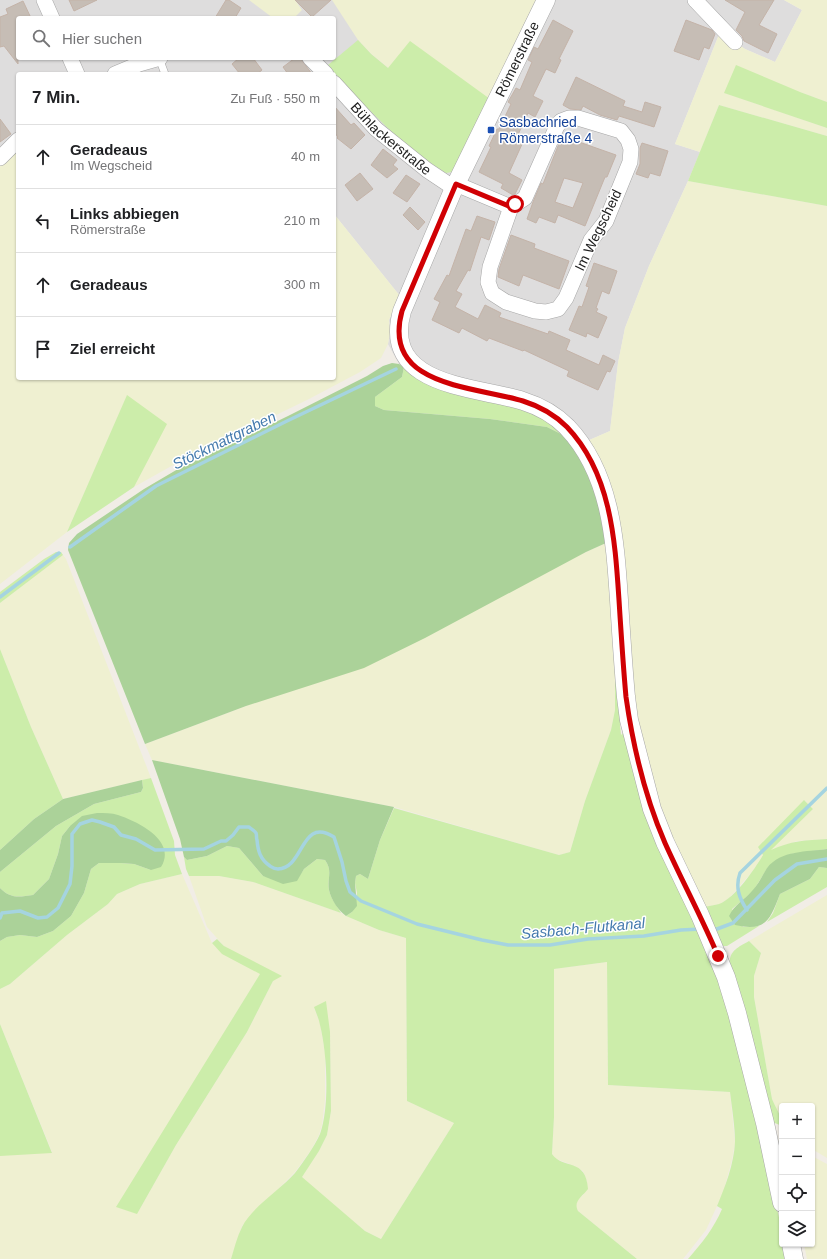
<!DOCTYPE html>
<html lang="de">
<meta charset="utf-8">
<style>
body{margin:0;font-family:Helvetica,sans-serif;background:#f2f2f2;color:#202124}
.controls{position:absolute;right:12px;bottom:12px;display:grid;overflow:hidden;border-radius:4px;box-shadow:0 1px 3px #0004}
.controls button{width:36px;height:36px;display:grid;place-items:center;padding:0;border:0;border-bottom:1px solid #e0e0e0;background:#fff;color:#202124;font:20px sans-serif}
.stop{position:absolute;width:12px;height:12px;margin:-9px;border:3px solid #d00004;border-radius:50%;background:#fff}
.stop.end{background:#d00004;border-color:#fff;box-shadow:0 1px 4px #0008}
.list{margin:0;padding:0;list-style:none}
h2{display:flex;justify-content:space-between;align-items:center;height:52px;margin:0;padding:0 16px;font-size:17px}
h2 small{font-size:13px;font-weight:400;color:#757577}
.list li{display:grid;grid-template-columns:26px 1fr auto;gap:12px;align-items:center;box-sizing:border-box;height:64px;padding:0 16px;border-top:1px solid #e0e0e0}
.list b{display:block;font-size:15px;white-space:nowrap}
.list p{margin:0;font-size:13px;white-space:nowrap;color:#757577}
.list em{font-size:13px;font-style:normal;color:#757577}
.icon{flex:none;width:22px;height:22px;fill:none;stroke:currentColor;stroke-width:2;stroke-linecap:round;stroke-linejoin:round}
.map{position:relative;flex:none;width:827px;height:1259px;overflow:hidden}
.search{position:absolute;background:#fff;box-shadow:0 1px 3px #0004;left:16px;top:16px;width:320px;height:44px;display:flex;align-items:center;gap:10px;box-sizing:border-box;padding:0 14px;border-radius:4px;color:#757577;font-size:15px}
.panel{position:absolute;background:#fff;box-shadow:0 1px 3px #0004;left:16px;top:72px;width:320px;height:308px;border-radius:4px}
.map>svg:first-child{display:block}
.residential{fill:#dedddd;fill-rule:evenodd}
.farmland{fill:#eff0d1}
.grass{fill:#ccedaa}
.forest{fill:#abd299}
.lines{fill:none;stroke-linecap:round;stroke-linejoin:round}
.stream{stroke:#a5d4e0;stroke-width:3.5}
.building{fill:#c6bdb5;stroke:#c4b3a8;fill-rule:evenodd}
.service-casing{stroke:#a7a7a7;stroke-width:8}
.minor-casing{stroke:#a7a7a7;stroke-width:16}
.tertiary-casing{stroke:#a7a7a7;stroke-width:19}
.service{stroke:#fff;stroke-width:7}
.minor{stroke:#fff;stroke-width:15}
.tertiary{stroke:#fff;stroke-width:18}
.route{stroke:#d00004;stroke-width:5}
.transit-dot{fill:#1a4fb4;stroke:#fff;stroke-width:1.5}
.labels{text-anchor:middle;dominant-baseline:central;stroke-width:3;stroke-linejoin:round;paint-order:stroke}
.street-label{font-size:14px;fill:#202020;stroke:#fff}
.transit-label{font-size:14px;fill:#164399;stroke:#fff;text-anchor:start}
.water-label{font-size:15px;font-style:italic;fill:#447aad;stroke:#fff}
</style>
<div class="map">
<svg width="827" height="1259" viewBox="0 0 827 1259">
<rect width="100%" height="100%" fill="#f1ede6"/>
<path class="residential" d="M0 0H784L802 10 775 62 745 49 720 32 675 144 700 152 688 181 649 266 625 328 618 363 610 431 587 441 404 367 399 364 388 344 390 333 389 320 400 296 334 214V74H18V150L0 165ZM18 18H334V58H18Z"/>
<path class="farmland" d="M249 0H295L302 10 294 18H273Z
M332 0H540L490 99 388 68 371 54 358 40Z
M784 0H827V102L800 92 725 93 827 128V136L719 105 700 152 675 144 720 32 745 49 775 62 802 10Z
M18 150V378H334V214L400 296 389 320 390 333 388 344 381 358 360 372 309 399 175 464 134 487 166 424 127 396 67 532 0 584V165Z
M688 181 827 206V839L797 841 769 851 813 809 805 801 763 855 752 872 729 898 720 904 704 907 666 832 633 706 587 441 610 431 618 363 625 328 649 266Z
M606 543 615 674V710L611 730 585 801 570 852 559 855 394 807 152 760 145 744 246 706Z
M63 555 66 559 151 778 63 799 31 727 0 649V603Z
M182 874 212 943 261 973 228 1026 137 1214 176 1145 247 1032 273 981 224 946 207 927 189 876H219L253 882 341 913 346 916 379 930 406 938 407 1101 454 1123 381 1239 365 1231 301 1177 319 1151 327 1135 331 1111 330 1032 314 1008 320 1023 325 1053V1100L322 1125 319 1135 311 1150 295 1172 242 1226 231 1259H0V1154L52 1152 0 1024V989L10 984 67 935 108 904 117 894 140 884Z
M827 895V1158L812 1149V1106H782V1118L776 1108 772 1099 754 997V976L761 953 749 941Z
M607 962 608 1085 730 1092 735 1143 732 1160 723 1193 706 1230 683 1259H637L578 1211 575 1205 576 1201 584 1194 587 1182 583 1171 572 1165 554 1158 552 1154 554 1117V969Z
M812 1156 827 1164V1259H807L804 1244H812Z"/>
<path class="grass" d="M358 40 371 54 388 68 410 41 490 99 452 172 446 173 436 167 400 140 353 94 328 65Z
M736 65 800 92 827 102V128L724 93Z
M719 105 827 136V206L688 181Z
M404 367 540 415 571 439 547 427 490 419 384 410 375 406V397L402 377Z
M127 395 167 424 134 487 67 532Z
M606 543 623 708 620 725 621 735 624 732 715 963 766 1159 782 1231V1244H785L788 1259H688C702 1243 714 1228 722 1209L717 1206C725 1187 734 1164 735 1142 735 1126 732 1109 730 1092L608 1085 607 962 554 969V1117L552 1154C563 1170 586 1157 588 1189 582 1197 573 1201 578 1211L637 1259H231C234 1249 237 1237 242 1227 252 1207 280 1190 295 1173 304 1161 314 1147 320 1134 330 1106 327 1053 320 1025 319 1019 316 1013 314 1007L326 1001 330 1032 331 1111 327 1135 319 1151 302 1177 365 1231 381 1239 454 1123 407 1101 406 938 379 930 346 916 352 912 357 893 355 883 356 876 360 874 368 879 380 840 394 808 559 855 570 852 585 801 611 730 615 710V674Z
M56 552H61L63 555 0 603V592L44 559Z
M0 649 31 727 63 799 34 819 0 850Z
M151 778 174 841 175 855 182 874 140 884 117 894 108 904 67 935 10 984 0 989V941L7 937 20 935 37 937 53 931 71 916 84 893 91 869 99 863H120L134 864 151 870 70 826 62 836 58 854 49 879 33 895C19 897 11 899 0 888V872L56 826 94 804 141 792 143 788 142 780Z
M804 800 813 809 771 850C790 841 806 840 827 839V849L791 854 768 867 753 891 732 909 743 927 759 926 727 946H722L704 907C709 906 715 905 719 904 735 898 754 870 763 855L758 847Z
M227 846 239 848 263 876 296 881 304 869 317 859 325 860C333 871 327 878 329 890 331 899 337 906 341 913L253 882 219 876H189L186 869 184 857 187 860 207 856Z
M819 867 827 868V887L767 922 773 913 780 894 810 879Z
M217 939 224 946 282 976 273 981 247 1032 176 1145 137 1214 116 1207 260 974 222 954 212 943Z
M749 941 761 953 754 976V997L772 1099C776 1109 782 1116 782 1126L770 1121 730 967C728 951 737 948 749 941Z
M0 1024 52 1153 0 1156Z"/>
<path class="forest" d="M392 363 399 364 404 367 402 377 375 397V406L384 410 490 419 547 427 571 439 595 483 606 543 586 552 425 638 364 668 246 706 145 744 68 550 69 543 77 534 144 489 178 469 288 416 367 376 383 366Z
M152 760 394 807 380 840 368 879 360 874 356 876 355 883 357 906 352 912 346 916C339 911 331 900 329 890 327 878 333 871 325 860L317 859 304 869 297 881 283 884 263 876 239 848 227 846 207 856 187 860 184 857 180 839Z
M142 780 143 788 141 792 94 804 56 826 0 872V850L34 819 63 799Z
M97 813C104 813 112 813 118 815 139 822 177 841 161 867L151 870 134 864 120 863H99L91 869 84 893 71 916 53 931 37 937 20 935 7 937 0 941V888C11 899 19 897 33 895L49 879 58 854 62 836 70 826 82 816Z
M827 849V868L819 867 810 879 780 894C770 920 766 932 735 925L729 916C734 905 744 900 752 891 758 885 762 876 767 868 781 850 807 852 827 849Z"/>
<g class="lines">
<path class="stream" d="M70 547 156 486 287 421 396 369
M0 597 59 553
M747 910C739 898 735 887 740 873L827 788
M0 918 2 913 20 911 38 918 47 917 58 908 70 884 72 866V834L80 824 92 820 100 822 114 827 121 835 136 839 155 850 204 849 221 841H226L233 835 239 827H249C251 829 255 831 256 833 257 835 256 838 257 840 258 851 260 859 270 866 273 868 274 869 278 869 305 868 300 816 334 837L342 862 346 881 350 892 361 901 417 924 482 940 508 945H550L588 939 644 936 681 930 701 929
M711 929H717L733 923 775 880 797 864 827 859"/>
</g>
<path class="building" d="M69 0H97L74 11Z
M226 0H229L241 8 235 18H215Z
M295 0H331L312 17Z
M725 0H774L759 25 777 34 768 53 744 41 742 36 736 30 745 12Z
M23 1 31 18H18V64L4 46 0 47V17L8 14 6 9Z
M553 20 573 31 559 59 561 60 555 73 546 69 533 96 543 101 535 117 528 113 516 139 523 142 509 173 522 180 515 194 513 195 501 188 503 184 479 172 491 147 489 146 497 129H499L511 104 508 102 516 88 520 90 532 62 528 60 534 47 538 49Z
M686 20 712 30 715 34 709 49 704 47 699 60 674 51Z
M239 58H253L262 70 257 74H240L232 64Z
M295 58H300L312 74H288L283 67Z
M576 77 625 101 623 106 642 112 645 102 661 107 654 127 619 116 617 120 600 115 583 106 581 110 570 109 563 105Z
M334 106 351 125 354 123 365 135 351 149 337 138 338 137 334 132Z
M0 119 11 134 0 142Z
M562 136 616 155 607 177H605L585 226 558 215 555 223 539 217 536 223 527 219 533 202 541 183 543 184ZM564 178 583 183 573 208 555 202Z
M642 143 668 151 660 176 650 173 648 178 636 174 640 164V148Z
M383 149 397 160 393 165 398 169 387 178 371 165Z
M360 173 373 189 357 201 345 185Z
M406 175 420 184 407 202 393 193Z
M410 207 425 222 418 230 403 215Z
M477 216 495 222 489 240 481 237 470 271 468 270 456 291 462 294 455 307 478 319 485 305 501 313 499 317 548 334 549 331 570 340 566 350 599 365 603 355 615 361 610 372 607 371 598 390 567 376 569 371 524 350 523 351 489 338 487 341 462 328 459 333 432 320 440 302 434 299 447 275 449 276 466 229 471 231Z
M511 235 535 244 534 248 569 261 559 289 523 275 519 286 498 277 499 269Z
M594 263 617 271 609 294 602 291 596 308 598 309 596 312 607 317 598 338 587 333 586 337 569 330 579 306 582 307 589 287 586 286Z"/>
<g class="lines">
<g class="service-casing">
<path id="service" d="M159 58 165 74"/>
</g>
<g class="minor-casing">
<g id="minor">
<path d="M44 0 52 18"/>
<path d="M695 0 735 42"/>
<path d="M70 58 77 74"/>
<path d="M310 58 326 74"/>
<path d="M115 74 139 64 160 58"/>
<path id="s1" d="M334 83 376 129 427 170 454 188"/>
<path d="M569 118H578L621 131 628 140 631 149 630 162 606 221 591 240 566 298 558 309 546 312 535 311 506 302 492 293 488 282 490 267 511 207 525 198 557 126 561 121Z"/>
<path d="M0 158 18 140"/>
<path d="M456 184 511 207"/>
</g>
</g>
<g class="tertiary-casing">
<path id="tertiary" d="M546 0 454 188 402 311C381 387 475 386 523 401 539 406 555 415 567 427 611 473 615 540 619 600 621 632 623 664 626 697L629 720 652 809 665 842 700 915 726 977 737 1013 765 1123 782 1203
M791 1244 794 1259"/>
</g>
<use href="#service" class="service"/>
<use href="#minor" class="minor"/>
<use href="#tertiary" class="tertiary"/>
</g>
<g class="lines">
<path class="route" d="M515 204 511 207 456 184 402 311C381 387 474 386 523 401 539 406 555 415 567 427 611 473 615 540 619 600 621 632 623 664 626 697 633 746 645 797 665 843 682 881 702 918 718 956"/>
</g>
<rect class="transit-dot" x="487" y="126" width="8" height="8" rx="2"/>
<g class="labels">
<g class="street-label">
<text transform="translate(517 59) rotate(-64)">Römerstraße</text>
<text stroke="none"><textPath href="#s1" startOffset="80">Bühlackerstraße</textPath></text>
<text transform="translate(598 230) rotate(-64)">Im Wegscheid</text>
</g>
<g class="transit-label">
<text x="499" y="122">Sasbachried<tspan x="499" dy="16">Römerstraße 4</tspan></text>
</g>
<g class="water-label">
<text transform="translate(224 440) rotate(-26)">Stöckmattgraben</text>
<text transform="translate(583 928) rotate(-5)">Sasbach-Flutkanal</text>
</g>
</g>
</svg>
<div class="controls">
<button>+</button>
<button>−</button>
<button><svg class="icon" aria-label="locate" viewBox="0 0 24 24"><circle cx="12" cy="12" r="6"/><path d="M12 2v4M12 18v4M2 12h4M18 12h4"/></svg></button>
<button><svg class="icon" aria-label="layers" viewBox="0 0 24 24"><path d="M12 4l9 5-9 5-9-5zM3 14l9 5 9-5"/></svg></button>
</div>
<div class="stop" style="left:515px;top:204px"></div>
<div class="stop end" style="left:718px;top:956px"></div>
<div class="search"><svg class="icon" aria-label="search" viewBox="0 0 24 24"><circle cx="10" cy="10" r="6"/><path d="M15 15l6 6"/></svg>Hier suchen</div>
<section class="panel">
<h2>7 Min.<small>Zu Fuß · 550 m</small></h2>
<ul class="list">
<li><svg class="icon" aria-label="ahead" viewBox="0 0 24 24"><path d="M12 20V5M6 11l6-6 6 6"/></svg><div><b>Geradeaus</b><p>Im Wegscheid</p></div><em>40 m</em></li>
<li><svg class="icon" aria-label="left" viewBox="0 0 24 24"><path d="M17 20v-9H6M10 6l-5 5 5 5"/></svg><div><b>Links abbiegen</b><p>Römerstraße</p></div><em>210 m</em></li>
<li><svg class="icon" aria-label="ahead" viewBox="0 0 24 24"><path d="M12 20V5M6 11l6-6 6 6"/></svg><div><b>Geradeaus</b></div><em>300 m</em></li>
<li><svg class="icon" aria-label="arrive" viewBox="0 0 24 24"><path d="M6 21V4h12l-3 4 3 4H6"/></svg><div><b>Ziel erreicht</b></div></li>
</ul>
</section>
</div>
